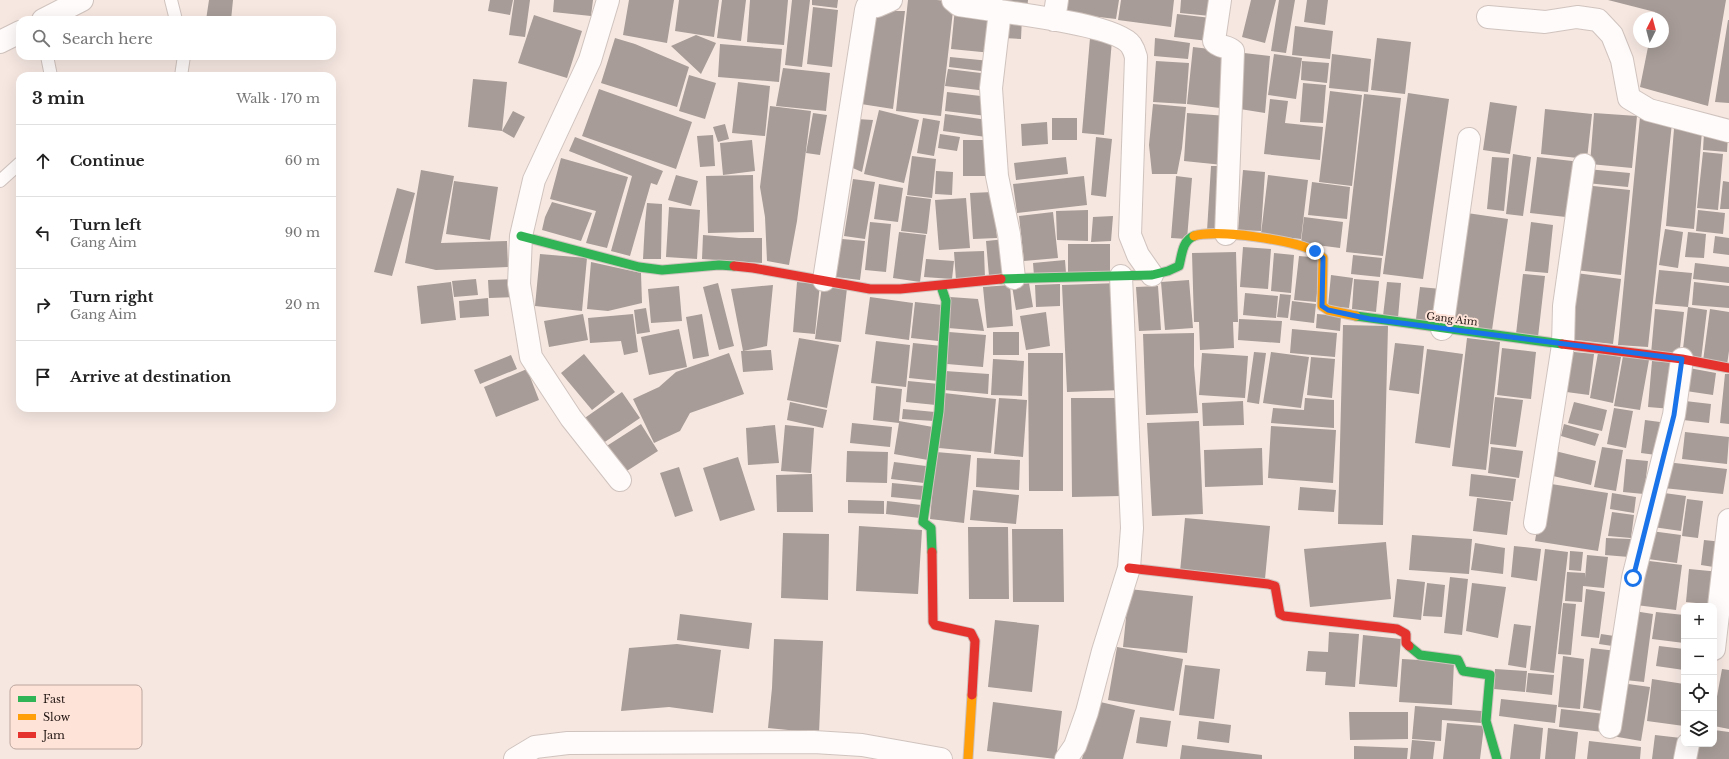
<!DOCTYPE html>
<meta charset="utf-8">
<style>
body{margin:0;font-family:"Libre Baskerville",serif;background:#f6f6f6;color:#222}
.controls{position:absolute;right:12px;bottom:12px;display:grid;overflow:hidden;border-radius:8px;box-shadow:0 4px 16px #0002}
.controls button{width:36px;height:36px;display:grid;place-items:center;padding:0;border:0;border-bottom:1px solid #e0e0e0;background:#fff;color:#222;font:20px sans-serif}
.compass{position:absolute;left:1633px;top:12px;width:36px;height:36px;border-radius:50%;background:#fff;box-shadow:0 4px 16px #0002;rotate:6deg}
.stop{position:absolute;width:12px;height:12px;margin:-9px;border:3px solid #1a73e8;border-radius:50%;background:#fff}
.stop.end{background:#1a73e8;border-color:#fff;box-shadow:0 1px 4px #0008}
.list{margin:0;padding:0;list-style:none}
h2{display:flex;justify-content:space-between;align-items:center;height:52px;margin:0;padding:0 16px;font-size:17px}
h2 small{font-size:13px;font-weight:400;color:#767676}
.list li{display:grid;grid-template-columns:26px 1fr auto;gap:12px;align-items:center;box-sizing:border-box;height:72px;padding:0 16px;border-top:1px solid #e0e0e0}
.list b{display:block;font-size:15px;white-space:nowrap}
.list p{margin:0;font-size:13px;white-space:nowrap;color:#767676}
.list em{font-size:13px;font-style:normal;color:#767676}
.icon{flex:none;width:22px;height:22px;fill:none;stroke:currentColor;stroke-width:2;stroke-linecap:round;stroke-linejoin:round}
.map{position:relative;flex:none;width:1729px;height:759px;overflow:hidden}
.search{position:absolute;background:#fff;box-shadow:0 4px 16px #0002;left:16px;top:16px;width:320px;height:44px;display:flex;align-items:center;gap:10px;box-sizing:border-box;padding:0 14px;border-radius:12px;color:#767676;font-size:15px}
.panel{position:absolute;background:#fff;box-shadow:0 4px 16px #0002;left:16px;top:72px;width:320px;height:340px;border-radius:12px}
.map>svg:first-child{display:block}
.building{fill:#a79c97}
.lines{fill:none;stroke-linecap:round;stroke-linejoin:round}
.lane-casing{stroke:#d0c3be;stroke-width:14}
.street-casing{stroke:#d0c3be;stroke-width:24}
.fast-casing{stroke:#d0c3be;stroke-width:11}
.slow-casing{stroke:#d0c3be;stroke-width:11}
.jam-casing{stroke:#d0c3be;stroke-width:11}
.lane{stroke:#fefbfa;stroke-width:12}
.street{stroke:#fefbfa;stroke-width:22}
.fast{stroke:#30b455;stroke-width:9}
.slow{stroke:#ff9f0a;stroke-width:9}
.jam{stroke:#e5322d;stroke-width:9}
.route{stroke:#1a73e8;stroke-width:5}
.labels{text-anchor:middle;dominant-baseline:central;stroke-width:4;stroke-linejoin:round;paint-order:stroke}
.street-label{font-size:10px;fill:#221612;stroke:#fee3d9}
.key{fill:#fee3d9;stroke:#bca69d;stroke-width:1}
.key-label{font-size:11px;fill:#221612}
</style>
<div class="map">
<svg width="1729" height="759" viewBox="0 0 1729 759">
<rect width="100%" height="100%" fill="#f6e7e1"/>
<path class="building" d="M209 0H233L231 20H206Z
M490 0H513L510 15 488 11Z
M514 0H530L525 37 509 35Z
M554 0H593L591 16 553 12Z
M629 0H674L667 43 623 35Z
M679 0H719L714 37 675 31Z
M722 0H746L741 41 717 38Z
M750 0H788L784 45 747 42Z
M792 0H810L802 67 785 65Z
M812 0H838L837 8 812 5Z
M908 0H937L954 2 941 116 896 111Z
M992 0H1028L1027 10Z
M1066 0H1119L1116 19 1065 13Z
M1121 0H1174L1171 27 1118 20Z
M1181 0H1212L1210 16 1180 13Z
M1251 0H1276L1265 43 1242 37Z
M1279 0H1295L1286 53 1271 51Z
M1307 0H1328L1325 25 1304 22Z
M1608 0H1726L1708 106 1640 87 1649 42H1663V18H1653L1655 12Z
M813 7 838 10 832 67 807 64Z
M955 8 997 13 992 53 951 49Z
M872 11H905L893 109 861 104Z
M1177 14 1211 18 1208 41 1174 37Z
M534 15 582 31 567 78 518 63Z
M1005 17H1022L1021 39 1003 38Z
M1728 20H1729V103L1715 102Z
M1295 26 1333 31 1330 59 1292 55Z
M696 35 716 43 701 74 671 46Z
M615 38 635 44 689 67 677 107 601 83Z
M1090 38 1112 40 1104 135 1082 133Z
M1155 38 1190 43 1188 59 1154 56Z
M1377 38 1411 42 1405 94 1371 90Z
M720 44 782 49 779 82 718 77Z
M1193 47 1226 51 1220 108 1187 104Z
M1244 53 1270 56 1265 113 1240 109Z
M1274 54 1302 58 1296 99 1268 95Z
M1332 54 1371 59 1368 92 1329 88Z
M950 57 990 61 989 72 949 67Z
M1156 61 1189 63 1186 104 1153 102Z
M1302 61 1329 63 1327 83 1301 80Z
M783 68 830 73 826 111 776 106Z
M948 69 989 74 987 91 945 86Z
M689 75 716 83 705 119 679 111Z
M473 79 507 82 502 131 468 127Z
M738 82 770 86 765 136 732 133Z
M1303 83 1326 85 1323 123 1300 122Z
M599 89 692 122 676 169 582 136Z
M1330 91 1362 95 1352 186 1319 182Z
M947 92 989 97 987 116 945 111Z
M1408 93 1449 99 1423 279 1383 274Z
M1364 94 1401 98 1383 256 1346 252Z
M1270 99 1288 101 1285 123 1323 127 1320 160 1264 154Z
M1490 102 1517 106 1510 154 1483 150Z
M1153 104 1186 107 1182 148 1177 174H1152L1149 145Z
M770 106 811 111 797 221 789 265 767 261 765 217 760 187Z
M1545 109 1592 114 1587 159 1541 154Z
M879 110 919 120 904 183 864 174Z
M513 111 525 117 514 138 502 131Z
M813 113 827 115 820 155 806 153Z
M1187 113 1227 116 1223 165 1184 161Z
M1594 113 1637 116 1632 168 1590 164Z
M945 114 988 120 986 137 943 131Z
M1640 117 1672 123 1648 347 1618 345Z
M923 118 940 121 934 156 917 153Z
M1052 118H1077V140H1052Z
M857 119 873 120 862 172 848 166Z
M1047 122 1048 144 1022 146 1021 124Z
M725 124 729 139 718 142 713 127Z
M1674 129 1702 131 1694 229 1666 226Z
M1704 133 1728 135 1727 152 1703 150Z
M940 134 960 137 957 151 938 148Z
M713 135 715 166 700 167 697 136Z
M575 137 663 171 657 185 651 183 630 256 611 251 632 176 569 151Z
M1096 137 1112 139 1106 197 1091 195Z
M752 140 755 171 723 175 720 143Z
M963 140H989V176H963Z
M1703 152 1723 154 1718 210 1697 208Z
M1513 154 1531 157 1523 216 1506 214Z
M912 156 936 159 932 198 907 195Z
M1066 157 1068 174 1016 180 1014 163Z
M1492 157 1509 158 1504 211 1487 209Z
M1537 157 1581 162 1575 218 1530 213Z
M561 158 628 177 607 248 586 243 596 211 550 199Z
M1211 166H1228L1223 232 1207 231Z
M1587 169 1630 173 1628 187 1586 183Z
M421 170 454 176 441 243 507 241 508 267 436 270 405 263Z
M1243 170 1265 172 1261 231 1238 230Z
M936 171 953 172 952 195 935 194Z
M676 175 698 181 691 206 668 200Z
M753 175 754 232 708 233 706 176Z
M1268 175 1308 180 1301 239 1261 234Z
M1084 176 1087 205 1017 213 1013 184Z
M1176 176 1192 178 1187 239 1171 238Z
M853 179 875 182 865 239 844 236Z
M454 181 498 187 490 240 446 234Z
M1723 181 1729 182V209H1720Z
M1312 182 1350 187 1347 219 1308 215Z
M879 184 903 188 898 222 874 219Z
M1584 185 1630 190 1621 275 1575 270Z
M397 188 415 193 392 276 374 272Z
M993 192 997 238 973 239 970 193Z
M906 196 931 199 927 234 901 231Z
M966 198 970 248 939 250 935 200Z
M552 202 592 213 581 241 542 230 545 217Z
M647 203 662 204 661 259H643L645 223Z
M669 207 700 210 697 259 666 257Z
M1088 210V241L1057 240 1056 211Z
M1698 210 1725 213 1723 234 1696 231Z
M1053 212 1058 258 1024 261 1019 216Z
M1467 213 1508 219 1492 330 1453 324Z
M1113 216 1111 241 1091 242 1093 217Z
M1304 217 1343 222 1340 248 1301 243Z
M870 222 891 224 886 272 865 270Z
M1531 222 1553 225 1548 273 1525 271Z
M1665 229 1683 232 1678 268 1659 265Z
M899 232 926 235 920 282 893 278Z
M1688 232 1706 234 1704 258 1685 257Z
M703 235 739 238H762V263L702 259Z
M1715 236 1729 238V255L1713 253Z
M842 239 865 241 860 280 836 277Z
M1006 239 1009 274 989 276 986 241Z
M1068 244H1110V274L1068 273Z
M1243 247 1271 249 1268 289 1240 287Z
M984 251 985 278 956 280 954 252Z
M1236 252 1238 322H1233L1234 348 1200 350 1199 322H1194L1192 253Z
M1274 253 1294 255 1291 293 1271 291Z
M540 254 587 258 582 311 535 306Z
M1353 255 1382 258 1380 277 1351 274Z
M1299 256 1321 258 1316 302 1294 300Z
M926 259 954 261 952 279 924 277Z
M1065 260 1066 273 1034 276 1033 263Z
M591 262 641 273 642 303 608 311 587 309Z
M1695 263 1729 267V283L1693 279Z
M1659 270 1692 273 1688 307 1707 310 1701 360 1682 357 1688 307 1655 304Z
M1576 273 1621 279 1613 344 1568 339Z
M1523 274 1545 276 1538 337 1516 334Z
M1331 275 1353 278 1349 308 1328 306Z
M476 279 478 295 454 297 452 281Z
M514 279 515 297 489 298 488 280Z
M1354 279 1379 281 1376 312 1352 309Z
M1189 280 1193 328 1165 330 1161 282Z
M451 282 456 320 421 324 417 286Z
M797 282 820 284 815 334 793 332Z
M1387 282 1401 283 1398 318 1383 316Z
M1694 282 1729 286V308L1692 305Z
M718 283 734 346 719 350 703 287Z
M1029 283 1033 307 1016 310 1012 286Z
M1119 283 1123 390 1067 392 1062 285Z
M1060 284V306L1036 307 1035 285Z
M773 285 767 346 743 351 731 289Z
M1010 285 1013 326 987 328 983 287Z
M679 286 682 321 651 323 648 289Z
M822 286 847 288 841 342 815 339Z
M1158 286 1161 330 1139 331 1136 287Z
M1420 287 1441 289 1438 322 1416 319Z
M1245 293 1278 296 1276 318 1243 315Z
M1280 294 1291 295 1288 318 1277 317Z
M870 297 913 303 909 340 865 334Z
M950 297 978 299 984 331 948 328Z
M488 298 489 316 460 318 459 301Z
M1292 301 1316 304 1314 323 1290 320Z
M915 302 942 305 938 341 911 338Z
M646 308 650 332 637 334 634 310Z
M1655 309 1684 312 1679 357 1651 354Z
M1710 309 1729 312V351L1727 365 1703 361Z
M1046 312 1050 346 1026 350 1020 316Z
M583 314 588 340 549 347 544 321Z
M633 314 638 352 624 355 621 341 590 343 588 318Z
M702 314 709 356 693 359 686 317Z
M1317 314 1341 316 1340 331 1316 328Z
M1239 319 1282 321 1280 343 1238 340Z
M1343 325 1388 326 1383 525 1338 524Z
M679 329 687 367 649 375 641 337Z
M1292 329 1337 333 1335 357 1290 353Z
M949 332 986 335 983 367 947 364Z
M993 332H1019V355H993Z
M1194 333V366L1198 413 1146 415 1143 334Z
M799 338 839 345 827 408 787 400Z
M1467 338 1500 342 1486 470 1452 466Z
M876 341 910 345 906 387 871 383Z
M913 343 942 346 938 381 909 378Z
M1395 343 1424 346 1419 394 1389 390Z
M1502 348 1536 352 1531 399 1497 395Z
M1427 349 1463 354 1450 448 1415 443Z
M771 350 773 370 743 372 741 351Z
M1564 351 1594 354 1589 395 1559 391Z
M1254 352 1266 353 1259 404 1247 402Z
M1271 352 1309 357 1301 408 1263 403Z
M729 353 744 394 690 413 680 431 654 443 633 399 659 387 676 372Z
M1028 353H1063V491H1029Z
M1202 353 1248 356 1245 398 1199 395Z
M1598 353 1621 357 1613 403 1590 398Z
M584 354 615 392 592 410 561 373Z
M511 355 517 369 480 384 474 370Z
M1623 356 1649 360 1640 410 1614 406Z
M1311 357 1335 359 1332 398 1307 395Z
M993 359 1024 361 1022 396 991 395Z
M1652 361 1676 363 1672 409 1648 407Z
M1689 368 1716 373 1713 395 1686 391Z
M527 369 539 400 496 417 484 387Z
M945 371 989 374 988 394 944 390Z
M1725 374H1729V424L1720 423Z
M908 381 939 384 936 405 906 402Z
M876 386 902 389 899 421 933 427 928 460 894 454 899 423 873 420Z
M622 392 640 418 596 448 579 422Z
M944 393 996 399 991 453 939 448Z
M1495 397 1523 400 1516 447 1490 444Z
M999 398 1027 400 1023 457 994 454Z
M1071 398H1120L1121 496 1072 497Z
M1305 398 1334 400V428L1271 423 1273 408 1304 410Z
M1243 401 1244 425 1203 426 1202 403Z
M1685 401 1711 404 1709 423 1683 420Z
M790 402 827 410 823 428 787 420Z
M1574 402 1607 410 1602 431 1568 423Z
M1614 408 1633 411 1626 448 1607 444Z
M903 409 935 412 934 421 902 419Z
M1645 420 1660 422 1656 455 1641 453Z
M1199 421 1203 514 1152 516 1147 423Z
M852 423 892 427 890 447 850 443Z
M641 424 658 451 619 476 602 449Z
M1564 424 1599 434 1595 446 1561 436Z
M775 425 779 463 748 465 746 428Z
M785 425 814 428 811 473 781 471Z
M1271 426 1336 430 1333 483 1268 478Z
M1685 432 1729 437 1727 464 1682 459Z
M1491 447 1523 451 1519 478 1488 473Z
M1602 447 1623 450 1616 491 1594 487Z
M1262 448 1263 485 1205 487 1204 450Z
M847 451 888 452 887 483 846 482Z
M1555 451 1596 461 1591 485 1549 475Z
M936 452 971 455 964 523 930 519Z
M738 457 755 510 720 521 703 468Z
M977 458 1020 460 1019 490 976 487Z
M1626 459 1648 461 1644 494 1623 492Z
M894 462 926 466 924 483 891 479Z
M1666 462 1727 469 1723 494 1663 488Z
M679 467 693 511 675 517 660 473Z
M812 474 813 512H777L776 475Z
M1471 474 1516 479 1513 501 1469 496Z
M892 483 924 486 923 500 891 497Z
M1545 483 1608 493 1598 551 1535 541Z
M1300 487 1336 490 1334 512 1298 510Z
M973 490 1019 495 1016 524 970 520Z
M1657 492 1686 496 1681 531 1653 527Z
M1612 493 1636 497 1634 513 1610 509Z
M1477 498 1511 502 1507 535 1473 531Z
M1687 499 1703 501 1698 538 1682 536Z
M848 500 884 501V514L848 513Z
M887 501 921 505 920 518 886 514Z
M1612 512 1634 515 1631 538 1608 536Z
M1185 518 1270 526 1265 579 1180 572Z
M859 526 922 530 918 594 856 591Z
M968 527H1008L1009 599H969Z
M1012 529H1063L1064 602H1013Z
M1651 531 1681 535 1677 563 1648 559Z
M783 533 829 534 828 600 781 598Z
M1412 535 1472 539 1469 574 1409 570Z
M1606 538 1631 539 1629 557 1605 555Z
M1704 540 1723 542 1720 568 1701 565Z
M1386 542 1391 599 1310 607 1304 549Z
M1475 543 1505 548 1503 574 1471 570Z
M1514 546 1541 549 1537 581 1511 577Z
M1545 549 1568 552 1554 673 1530 670Z
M1570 551 1583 552 1581 571 1569 570Z
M1587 555 1608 557 1604 588 1583 586 1582 602 1565 601 1567 572 1585 573V578Z
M1641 560 1682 565 1676 610 1636 605Z
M1689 569 1720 572 1717 605 1686 602Z
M1450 577 1468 579 1462 635 1444 633Z
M1397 579 1425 582 1421 620 1393 617Z
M1427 583 1445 585 1442 617 1423 616Z
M1472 583 1506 587 1498 638 1466 631Z
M1129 589 1193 596 1187 653 1123 647Z
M1586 589 1605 592 1599 638 1581 636Z
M1563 603 1576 604 1571 655 1558 654Z
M1634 611 1653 614 1644 682 1625 680Z
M1656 612 1684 615V643L1652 639Z
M680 614 752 623 749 649 677 640Z
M995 620 1039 625 1032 692 988 687Z
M1514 624 1531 626 1526 668 1508 665Z
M1329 632 1359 634 1355 687 1325 685 1326 672 1306 671 1308 651 1328 652Z
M1601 634 1621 637 1619 647 1599 644Z
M1363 635 1401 639 1397 687 1359 684Z
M774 639 823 641 819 733 768 728 772 688Z
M677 644 721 650 713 713 669 707 621 711 629 648Z
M1659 646 1684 649V670L1656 666Z
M1117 647 1183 659 1174 711 1108 700Z
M1591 648 1617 651 1608 712 1583 708Z
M1563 656 1584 659 1580 709 1558 707Z
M1402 659 1454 662 1452 705 1399 702Z
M1185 665 1220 669 1214 719 1179 715Z
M1495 669 1527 671 1525 692 1494 689Z
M1722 669 1729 670V729L1714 726V713Z
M1528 673 1554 675 1552 695 1526 692Z
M1652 679 1684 684V726L1647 721Z
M1621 683 1650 687 1641 741 1612 736Z
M1501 699 1557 705 1555 723 1499 716Z
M1096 701 1135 710 1123 759H1082Z
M993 702 1062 711 1056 759 987 751Z
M1415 706 1482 711 1481 723 1442 720 1441 741 1412 739Z
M1561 709 1605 714 1603 732 1559 727Z
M1349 712H1408V739L1350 740Z
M1140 717 1171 721 1167 747 1136 743Z
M1199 721 1231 725 1229 743 1197 739Z
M1447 723 1484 726 1480 759H1443Z
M1514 724 1543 728 1540 759H1510Z
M1548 728 1578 732 1575 759H1545Z
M1714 730 1729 732V759H1693L1696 744H1714Z
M1655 735 1681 738 1678 759H1652Z
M1412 740 1435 742 1433 759H1410Z
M1589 741 1641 747 1640 759H1587Z
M1182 745 1262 755V759H1180Z
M1354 746 1408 748 1407 759H1354Z"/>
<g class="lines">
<g class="lane-casing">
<path id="lane" d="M171 0 176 20
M47 56 51 76
M181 76 184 56
M0 181 20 163"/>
</g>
<g class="street-casing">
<path id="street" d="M608 0 590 60 534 180 521 236 519 284 531 357 571 418 620 480
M953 0 959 5 1000 11 991 88 997 176 1009 234 1014 278
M1220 0 1214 41C1219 48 1227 45 1233 51L1226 234
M1000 11C1026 15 1117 26 1131 45 1133 48 1135 53 1136 57L1130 235 1138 255 1152 275
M1488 17 1545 22 1577 17 1598 20 1612 35 1622 60 1629 98 1649 110 1729 131
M43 20 82 0
M1054 20 1057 0
M0 42 20 32
M824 280 866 10 867 7 877 6 891 0
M1442 329 1469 139
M1535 523 1563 345 1564 306 1584 165
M1714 649 1729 520
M1610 727 1633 578 1674 415 1682 359
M515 759 535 747 568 743 814 742 862 745 941 759
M1066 759 1075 746 1087 712 1103 651 1129 568 1132 528 1121 276
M1685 759 1688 744"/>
</g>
<g class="fast-casing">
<path id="fast" d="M521 236 639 267 662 270 719 265 734 266
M1001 279 1152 275 1168 271 1179 266C1182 255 1182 241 1194 236
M1356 316 1562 344
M932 552 931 528 923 522 939 411 946 301 941 286
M1409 646 1420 655 1458 660 1463 671 1490 675 1486 721 1497 759"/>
</g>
<g class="slow-casing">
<path id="slow" d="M1194 236C1215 229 1297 240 1316 252 1318 254 1321 256 1323 258L1322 306 1328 310 1356 316
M968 759 972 695"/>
</g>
<g class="jam-casing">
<path id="jam" d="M734 266 753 268 870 289H900L1001 279
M1562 344 1682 359 1729 368
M932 552 933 622 935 625 971 633 975 641 972 695
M1129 568 1268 584 1275 586 1280 614 1284 616 1397 629 1406 634V643L1409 646"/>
</g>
<use href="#lane" class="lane"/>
<use href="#street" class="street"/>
<use href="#fast" class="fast"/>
<use href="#slow" class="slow"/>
<use href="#jam" class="jam"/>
</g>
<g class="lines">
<path class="route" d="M1315 251 1323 258 1322 306 1328 310 1370 319 1682 359 1674 415 1633 578"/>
</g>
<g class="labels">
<g class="street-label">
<text transform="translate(1452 319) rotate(7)">Gang Aim</text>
</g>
</g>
<rect x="10" y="685" width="132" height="64" rx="6" class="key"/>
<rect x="18" y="696" width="18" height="6" fill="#30b455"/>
<rect x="18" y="714" width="18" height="6" fill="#ff9f0a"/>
<rect x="18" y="732" width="18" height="6" fill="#e5322d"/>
<g class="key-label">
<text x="43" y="703">Fast</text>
<text x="43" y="721">Slow</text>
<text x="43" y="739">Jam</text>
</g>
</svg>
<div class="controls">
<button>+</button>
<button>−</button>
<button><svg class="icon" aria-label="locate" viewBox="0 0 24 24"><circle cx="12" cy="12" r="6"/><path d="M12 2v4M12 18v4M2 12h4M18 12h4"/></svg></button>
<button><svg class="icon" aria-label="layers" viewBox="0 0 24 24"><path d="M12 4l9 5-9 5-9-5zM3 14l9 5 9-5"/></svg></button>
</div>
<svg class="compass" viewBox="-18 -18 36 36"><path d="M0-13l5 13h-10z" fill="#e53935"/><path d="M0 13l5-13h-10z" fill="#767676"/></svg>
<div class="stop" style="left:1633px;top:578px"></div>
<div class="stop end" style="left:1315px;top:251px"></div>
<div class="search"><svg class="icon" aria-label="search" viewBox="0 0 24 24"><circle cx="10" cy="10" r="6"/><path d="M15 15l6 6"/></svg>Search here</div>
<section class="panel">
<h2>3 min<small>Walk · 170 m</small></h2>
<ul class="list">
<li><svg class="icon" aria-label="ahead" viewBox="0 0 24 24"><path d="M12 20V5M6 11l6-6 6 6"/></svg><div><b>Continue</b></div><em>60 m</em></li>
<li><svg class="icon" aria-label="left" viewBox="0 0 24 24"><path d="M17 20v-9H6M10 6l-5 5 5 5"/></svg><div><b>Turn left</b><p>Gang Aim</p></div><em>90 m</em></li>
<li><svg class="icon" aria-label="right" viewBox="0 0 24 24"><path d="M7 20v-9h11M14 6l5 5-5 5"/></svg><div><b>Turn right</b><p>Gang Aim</p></div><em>20 m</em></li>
<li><svg class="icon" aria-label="arrive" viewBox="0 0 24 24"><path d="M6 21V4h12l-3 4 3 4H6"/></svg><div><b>Arrive at destination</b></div></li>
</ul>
</section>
</div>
